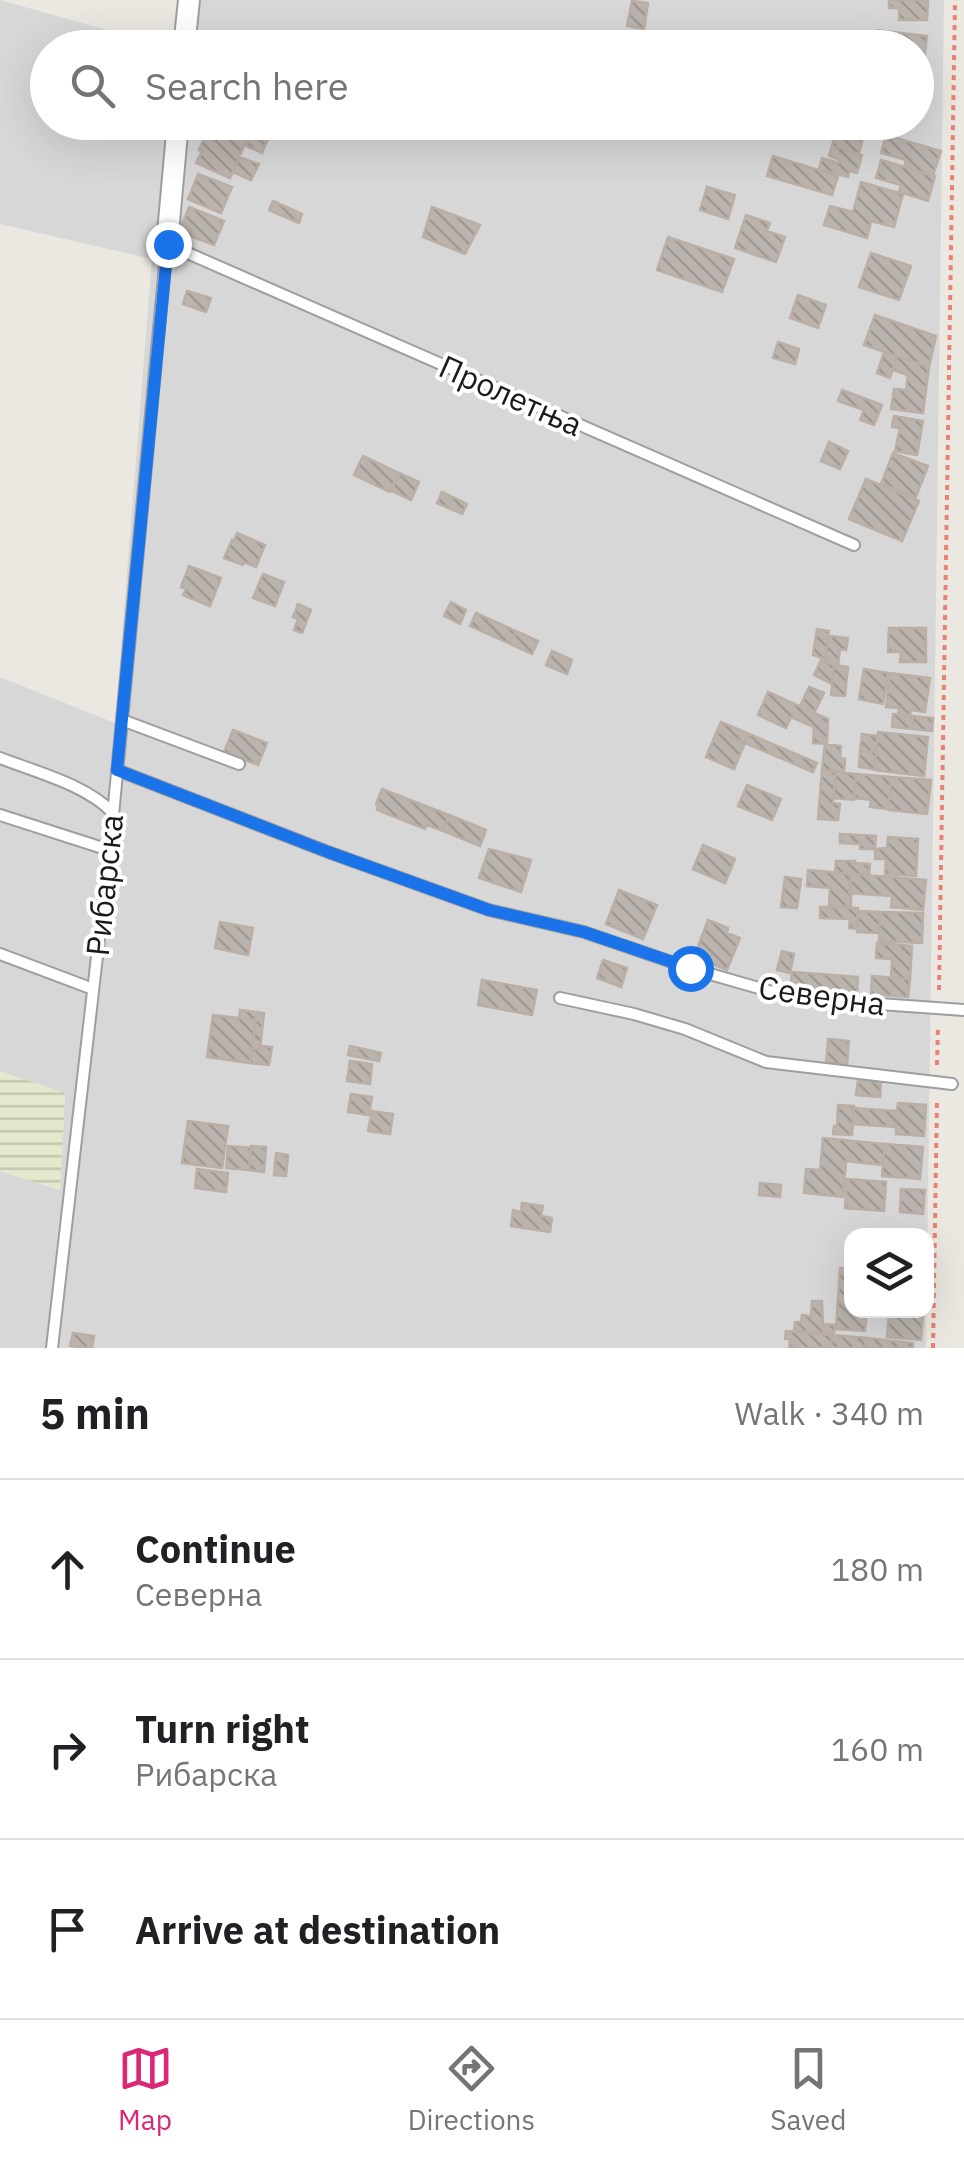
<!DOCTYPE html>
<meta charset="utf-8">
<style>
body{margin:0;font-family:"IBM Plex Sans",sans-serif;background:#f2f2f2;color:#202124}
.controls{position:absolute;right:30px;bottom:30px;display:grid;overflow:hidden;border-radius:20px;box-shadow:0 10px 40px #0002}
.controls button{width:90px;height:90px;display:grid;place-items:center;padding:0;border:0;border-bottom:2px solid #e0e0e0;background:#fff;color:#202124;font:50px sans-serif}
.stop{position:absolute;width:30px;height:30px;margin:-22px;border:8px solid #1a73e8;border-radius:50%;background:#fff}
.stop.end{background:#1a73e8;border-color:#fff;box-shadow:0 2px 10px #0008}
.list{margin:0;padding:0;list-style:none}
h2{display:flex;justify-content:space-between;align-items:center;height:130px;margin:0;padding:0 40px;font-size:42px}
h2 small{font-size:32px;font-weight:400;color:#757577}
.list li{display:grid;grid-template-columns:65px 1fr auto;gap:30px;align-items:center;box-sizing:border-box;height:180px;padding:0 40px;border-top:2px solid #e0e0e0}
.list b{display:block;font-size:38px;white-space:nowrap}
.list p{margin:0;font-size:32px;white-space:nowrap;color:#757577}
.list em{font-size:32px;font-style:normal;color:#757577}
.icon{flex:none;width:55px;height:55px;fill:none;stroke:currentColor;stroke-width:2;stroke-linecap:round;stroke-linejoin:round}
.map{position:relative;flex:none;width:964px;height:1348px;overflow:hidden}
.search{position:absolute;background:#fff;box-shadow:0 10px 40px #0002;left:30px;right:30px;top:30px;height:110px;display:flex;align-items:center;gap:25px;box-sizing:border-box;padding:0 35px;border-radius:55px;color:#757577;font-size:38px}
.sheet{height:670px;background:#fff}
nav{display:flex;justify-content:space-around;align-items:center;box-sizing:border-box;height:140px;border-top:2px solid #e0e0e0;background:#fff;font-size:28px;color:#757577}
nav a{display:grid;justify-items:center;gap:5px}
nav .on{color:#db2777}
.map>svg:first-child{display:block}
.residential{fill:#d8d7d7;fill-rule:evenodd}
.farmland{fill:url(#farmland-rules)}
.building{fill:url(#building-back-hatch);stroke:#bbafa5;stroke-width:2.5}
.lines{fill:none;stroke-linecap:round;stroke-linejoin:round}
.service-casing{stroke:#9e9e9e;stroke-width:14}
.minor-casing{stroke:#9e9e9e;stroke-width:24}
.path{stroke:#ea8173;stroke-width:4;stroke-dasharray:5 5;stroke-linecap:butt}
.service{stroke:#fff;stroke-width:10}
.minor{stroke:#fff;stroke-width:20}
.route{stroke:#1a73e8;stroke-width:12}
.labels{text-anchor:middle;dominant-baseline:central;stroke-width:8;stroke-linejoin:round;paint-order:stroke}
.street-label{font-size:32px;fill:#1a1a1a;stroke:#fff}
</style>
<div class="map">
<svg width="964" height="1348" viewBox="0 0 964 1348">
<defs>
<pattern id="farmland-rules" width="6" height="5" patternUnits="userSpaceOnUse" patternTransform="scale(2.5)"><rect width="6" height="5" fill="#e6e8cd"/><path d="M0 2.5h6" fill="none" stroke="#c5c6af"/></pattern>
<pattern id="building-back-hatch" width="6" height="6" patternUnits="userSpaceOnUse" patternTransform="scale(2.5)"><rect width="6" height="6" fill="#bbb4ae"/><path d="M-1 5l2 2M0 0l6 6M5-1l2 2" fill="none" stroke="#a09a95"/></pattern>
</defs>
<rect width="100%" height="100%" fill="#ebe8e1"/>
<path class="residential" d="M0 0 167 47 48 48V122H916V48L173 47 178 0H944L926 1348H0V1171L60 1190 65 1094 0 1071V677L115 723 152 259 0 224ZM852 1236H926V1310H852Z"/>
<path class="farmland" d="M0 1071 65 1093 60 1190 0 1171Z"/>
<path class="building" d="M889 0H928L927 20H899V8H889Z
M632 1 648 3 644 29 627 26Z
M877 30 927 36 922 78 916 79V48L875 46Z
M214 122H230L250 132 230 178 196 163 202 151 199 150 208 128 211 130Z
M255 126 271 132 262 153 246 146Z
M836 131 863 138 859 154 832 146Z
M886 135 941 151 933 176 904 167 906 160 881 153Z
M832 146 862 155 857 173 849 171 848 177 819 169 822 158 839 163 840 160 829 156Z
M773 156 838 176 832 195 767 176Z
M239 157 259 164 251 180 233 172Z
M881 160 935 176 928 201 899 192 901 185 876 178Z
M198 174 232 187 221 213 188 199Z
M861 182 903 194 894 227 871 221 867 238 824 225 830 206 853 212Z
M707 187 735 195 728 219 700 210Z
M273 201 302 214 299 223 269 210Z
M189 207 224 221 214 245 179 232Z
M432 207 480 225 465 254 423 237Z
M746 215 770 223 767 231 785 237 776 262 735 248Z
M668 237 734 259 722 292 657 270Z
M871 253 911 266 899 300 859 287Z
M187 291 211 298 206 312 183 304Z
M798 295 826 305 818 328 790 318Z
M875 315 936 336 929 367 864 345Z
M778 342 799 349 795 364 773 358Z
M884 352 897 356 890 378 877 373Z
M897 356 929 367 923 413 891 409 894 389 906 390 908 375 893 370Z
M842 390 882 405 874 425 860 420 864 410 838 401Z
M894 416 923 421 917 455 895 451 900 428 892 427Z
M829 442 848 451 840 469 821 461Z
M893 453 928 466 916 497 881 484Z
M363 456 399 473 390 492 354 475Z
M399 473 419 482 411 500 390 490Z
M866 479 919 501 902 541 849 519Z
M442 492 467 504 462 514 437 503Z
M237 533 265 545 256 567 244 562 243 565 224 558 232 540 234 541Z
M189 566 221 578 210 606 183 595 186 589 181 587Z
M263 574 284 582 275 606 253 598Z
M451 602 466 610 460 624 444 616Z
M298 604 311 610 302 633 294 630 298 619 293 617Z
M476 613 516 631 510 644 470 626Z
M889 628H926V662H900L901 652H888Z
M817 629 829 631 825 659 813 655Z
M516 631 538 641 532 654 510 644Z
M828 636 848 638 846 650 840 649 838 666 825 662Z
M552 651 572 660 567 674 546 665Z
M821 660 834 665 832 684 814 675Z
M834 665 848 667 845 696 831 695Z
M864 669 888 673 883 704 859 699Z
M890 673 930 678 925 712 911 710 910 715 898 714 899 708 886 707Z
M809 687 824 693 814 713 800 706Z
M768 692 828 719 827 744 813 743 814 727 791 717 786 728 758 715Z
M893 714 913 716 912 729 892 727Z
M913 716 933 718 932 731 912 729Z
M721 722 749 734 745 743 717 731Z
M233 730 267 743 258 765 224 752Z
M717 731 745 743 734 769 706 757Z
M878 732 928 737 924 776 874 770Z
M749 734 817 763 813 772 745 743Z
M862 734 878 736 876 752 860 751Z
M825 744 841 746 840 758 845 759 844 772 822 770Z
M860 751 876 752 874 769 859 767Z
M822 770 836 772 833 803 840 804 838 820 818 819Z
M836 772 856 774 854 800 833 798Z
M856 774 891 777 888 809 870 807 871 800 854 798Z
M891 777 931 780 927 814 888 810Z
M747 785 781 799 772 820 738 806Z
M382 789 449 815 443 831 427 825 425 829 377 810 378 805 376 804Z
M449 815 486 830 480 846 443 831Z
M840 834 876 836 875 849H860V844L840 843Z
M888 837 918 839 916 876 885 874 886 859H875V849L887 848Z
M703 845 735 859 725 883 693 869Z
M489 849 531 860 521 892 479 878Z
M836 861H855L854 863 870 864 869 875 835 873Z
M808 870 851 874V907L829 906 830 888 807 886Z
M851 874 926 880 923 910 891 907 892 896 849 893Z
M785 877 801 879 797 908 781 907Z
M619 890 657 905 643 939 606 924Z
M820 907 858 908 857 929 849 928 850 919 820 918Z
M858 911 880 912 879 933 857 932Z
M880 912 923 913 922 943 879 941Z
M708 920 728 928 727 933 740 938 727 970 694 957Z
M220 922 253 928 248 955 215 948Z
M877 943 912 946 910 979 891 978 892 959 876 958Z
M782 951 794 954 790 973 777 970Z
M603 960 627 968 621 987 597 978Z
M792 972 858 977 857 997 790 992Z
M872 976 910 979 908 997 871 994Z
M482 980 537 990 532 1015 478 1005Z
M240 1010 264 1013 260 1049H252L256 1020 239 1018Z
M213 1015 256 1020 250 1063 207 1057Z
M828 1039 849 1041 847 1065 826 1063Z
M261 1046 272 1047 269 1065 250 1063 252 1049H260Z
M350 1046 381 1053 379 1061 348 1055Z
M350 1061 372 1064 370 1084 347 1081Z
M858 1080 881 1082 880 1097 856 1095Z
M351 1094 372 1097 369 1115 348 1112Z
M898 1103 926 1105 924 1136 896 1134V1127L853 1124 854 1108 897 1111Z
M838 1105 854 1106 852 1135 833 1134 834 1126H837Z
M372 1111 393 1114 390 1134 368 1131Z
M188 1121 228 1126 222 1168 182 1163Z
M823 1138 885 1144 883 1165 846 1161 843 1197 804 1193 806 1169 820 1170Z
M885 1144 923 1147 920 1179 882 1176Z
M228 1146 251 1148 249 1170 226 1168Z
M251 1146 266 1147 264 1172 249 1170Z
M276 1153 288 1155 286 1176 274 1175Z
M197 1169 228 1173 226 1192 195 1188Z
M847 1179 886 1182 884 1211 845 1208Z
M760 1183 781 1185 780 1197 759 1195Z
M901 1189 925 1190 923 1214 900 1212Z
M522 1203 543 1206 541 1216 552 1218 550 1232 511 1226 513 1210 521 1212Z
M840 1268 852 1269V1310H867L865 1331 836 1329Z
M812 1301H822L823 1324 835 1325 834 1333 794 1331 795 1322H801L802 1315 811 1316Z
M889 1314 923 1317 921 1340 887 1337Z
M786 1331 832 1335 831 1348H789L790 1339H785Z
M73 1333 94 1336 92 1348 70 1346Z
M832 1335 866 1338 865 1348H831Z
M866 1338 913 1343V1348H865Z"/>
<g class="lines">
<g class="service-casing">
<path id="service" d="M122 720 239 764
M0 758C36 772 87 785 113 813
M117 770 328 852 489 910 584 932 689 968 783 995 823 1000 964 1010
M0 815 109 850
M0 954 93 989
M560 998 634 1014 685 1029 766 1062 952 1084
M52 1348 112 826 167 244 854 545"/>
</g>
<g class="minor-casing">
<path id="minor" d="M184 48 189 0
M167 244 178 122"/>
</g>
<path class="path" d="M939 990 955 0
M937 1065 938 1025
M933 1348 937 1100"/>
<use href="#service" class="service"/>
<use href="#minor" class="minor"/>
</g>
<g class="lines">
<path class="route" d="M168 244 117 770 328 852 489 910 584 932 690 968"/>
</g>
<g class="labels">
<g class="street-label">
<text transform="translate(511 395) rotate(24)">Пролетња</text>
<text transform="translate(104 885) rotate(-84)">Рибарска</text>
<text transform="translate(822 995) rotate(8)">Северна</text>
</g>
</g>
</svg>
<div class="controls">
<button><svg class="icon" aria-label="layers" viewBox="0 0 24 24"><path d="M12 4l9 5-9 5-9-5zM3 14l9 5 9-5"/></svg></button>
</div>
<div class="stop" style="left:690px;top:968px"></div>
<div class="stop end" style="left:168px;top:244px"></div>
<div class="search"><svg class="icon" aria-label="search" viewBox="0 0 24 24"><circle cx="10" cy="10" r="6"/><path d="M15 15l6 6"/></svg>Search here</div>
</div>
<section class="sheet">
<h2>5 min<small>Walk · 340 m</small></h2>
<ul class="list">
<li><svg class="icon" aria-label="ahead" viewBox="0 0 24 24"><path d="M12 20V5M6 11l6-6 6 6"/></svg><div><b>Continue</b><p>Северна</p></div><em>180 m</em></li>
<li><svg class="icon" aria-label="right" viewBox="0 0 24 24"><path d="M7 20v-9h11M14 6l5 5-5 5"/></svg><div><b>Turn right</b><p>Рибарска</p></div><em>160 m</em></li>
<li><svg class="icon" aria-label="arrive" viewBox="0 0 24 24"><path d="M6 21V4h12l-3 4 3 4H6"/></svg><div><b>Arrive at destination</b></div></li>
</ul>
</section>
<nav>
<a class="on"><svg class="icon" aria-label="map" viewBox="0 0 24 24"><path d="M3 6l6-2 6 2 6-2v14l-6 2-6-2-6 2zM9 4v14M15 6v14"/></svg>Map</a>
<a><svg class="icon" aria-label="directions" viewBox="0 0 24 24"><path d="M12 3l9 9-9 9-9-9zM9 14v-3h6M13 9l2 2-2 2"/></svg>Directions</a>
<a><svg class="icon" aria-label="saved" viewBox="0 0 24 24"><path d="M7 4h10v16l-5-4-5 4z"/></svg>Saved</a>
</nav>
